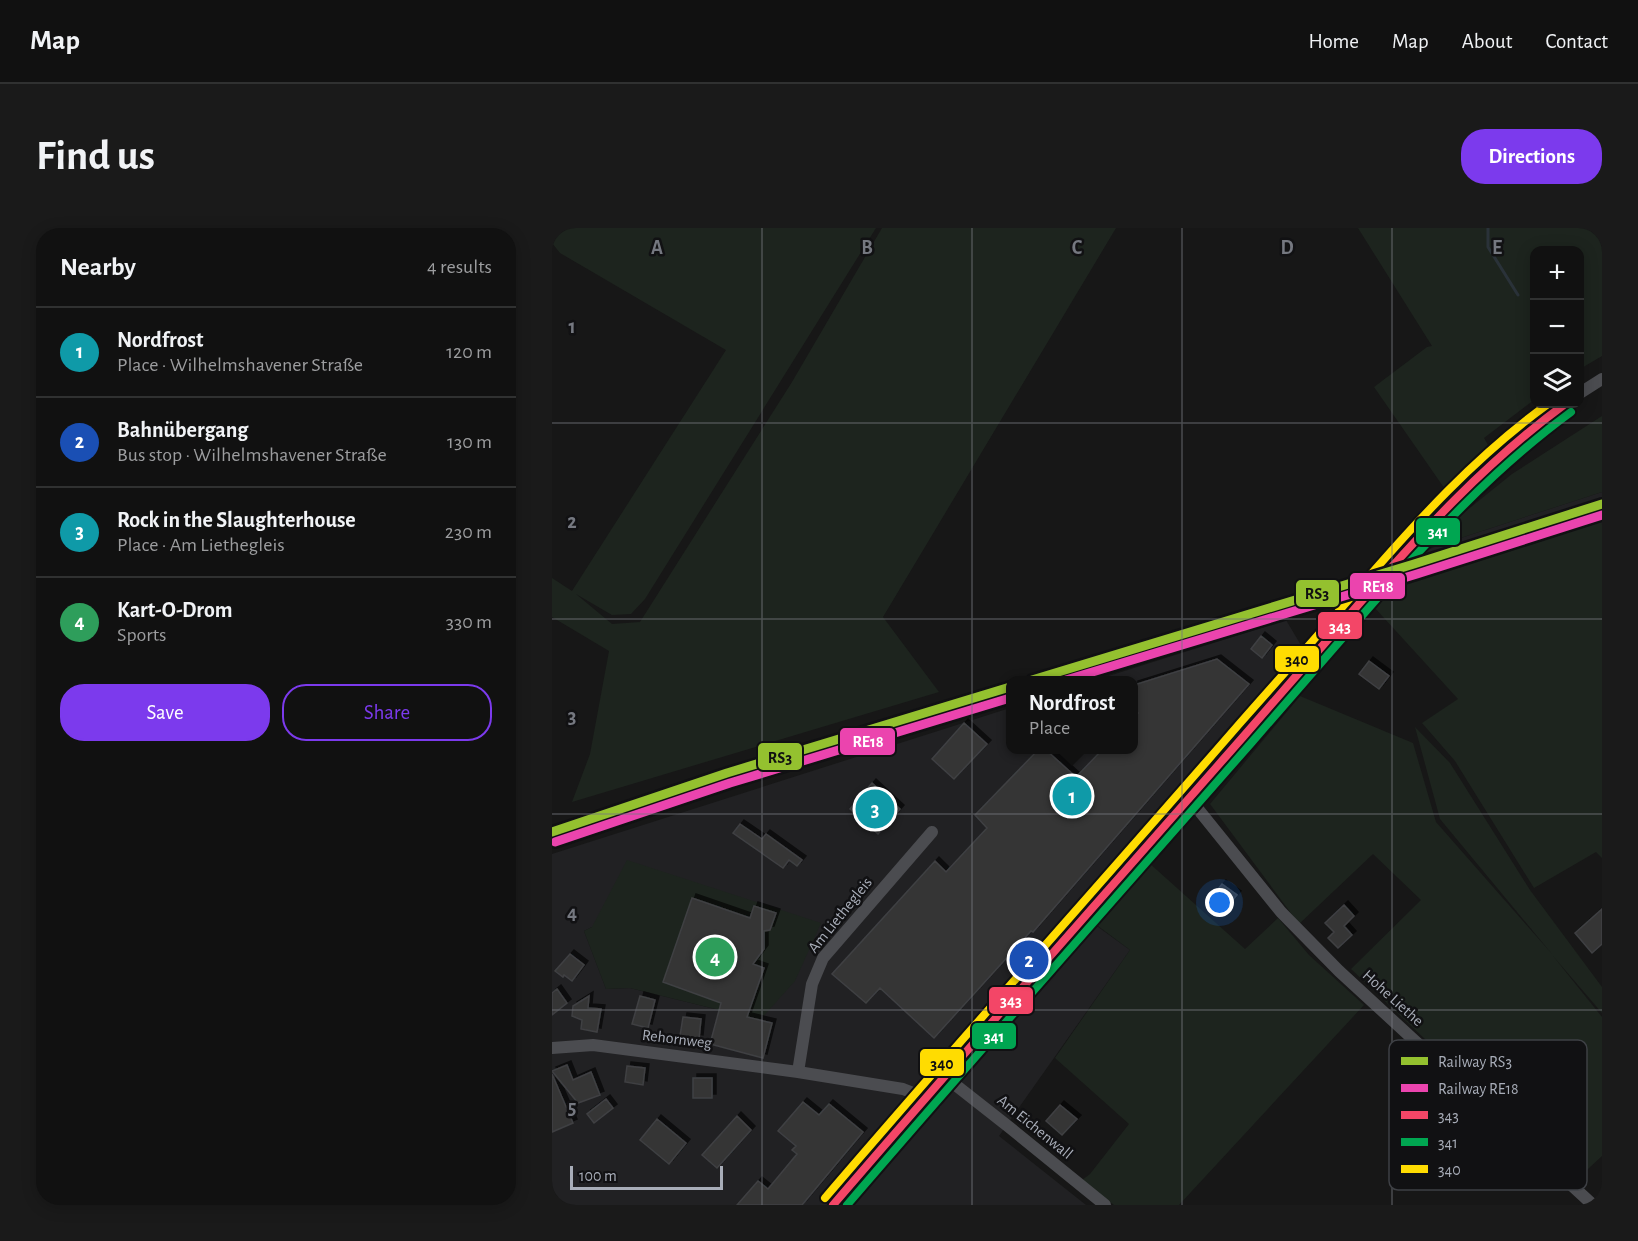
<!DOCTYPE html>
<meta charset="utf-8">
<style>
body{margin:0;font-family:"Alegreya Sans",sans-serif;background:#1a1a1a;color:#f1f3f6}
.controls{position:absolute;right:18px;top:18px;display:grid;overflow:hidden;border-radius:12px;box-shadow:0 3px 15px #0003}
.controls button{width:54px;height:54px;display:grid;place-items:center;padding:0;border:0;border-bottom:2px solid #303131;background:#111;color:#f1f3f6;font:30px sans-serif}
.scale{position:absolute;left:18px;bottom:15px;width:153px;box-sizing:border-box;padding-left:6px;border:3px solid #a8adb8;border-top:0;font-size:16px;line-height:21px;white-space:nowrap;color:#a8adb8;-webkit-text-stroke:4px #111113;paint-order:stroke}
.you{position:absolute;left:668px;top:675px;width:21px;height:21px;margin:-15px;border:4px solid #fff;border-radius:50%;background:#1a73e8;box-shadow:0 0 0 9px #1a73e833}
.badge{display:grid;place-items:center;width:39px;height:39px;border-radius:50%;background:#7c3aed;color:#fff;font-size:20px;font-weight:700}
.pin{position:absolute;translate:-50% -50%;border:3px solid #fff;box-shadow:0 2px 6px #0006}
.popup{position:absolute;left:454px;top:448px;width:132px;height:78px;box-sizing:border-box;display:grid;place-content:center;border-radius:12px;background:#111;filter:drop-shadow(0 2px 4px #0005);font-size:20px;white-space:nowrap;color:#9c9d9f}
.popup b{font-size:22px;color:#f1f3f6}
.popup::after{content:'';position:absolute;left:50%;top:100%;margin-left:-12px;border:12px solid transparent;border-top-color:#111}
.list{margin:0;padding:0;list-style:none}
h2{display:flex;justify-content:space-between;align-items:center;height:78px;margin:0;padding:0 24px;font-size:26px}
h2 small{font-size:20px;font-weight:400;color:#9c9d9f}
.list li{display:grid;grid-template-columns:39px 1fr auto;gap:18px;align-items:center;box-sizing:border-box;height:90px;padding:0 24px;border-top:2px solid #303131}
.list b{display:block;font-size:22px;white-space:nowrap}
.list p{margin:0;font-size:20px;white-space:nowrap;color:#9c9d9f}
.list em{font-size:20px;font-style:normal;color:#9c9d9f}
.actions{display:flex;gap:12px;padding:18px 24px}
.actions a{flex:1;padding:14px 0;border:2px solid #7c3aed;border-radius:24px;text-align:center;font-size:21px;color:#7c3aed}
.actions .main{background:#7c3aed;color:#fff}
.icon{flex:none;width:33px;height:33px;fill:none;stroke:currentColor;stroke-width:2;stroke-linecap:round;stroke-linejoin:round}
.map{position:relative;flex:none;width:1050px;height:977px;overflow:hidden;border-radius:24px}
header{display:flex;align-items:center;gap:36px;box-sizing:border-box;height:84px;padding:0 30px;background:#111;border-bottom:2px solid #303131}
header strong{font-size:28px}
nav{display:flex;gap:33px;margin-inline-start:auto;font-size:21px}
.intro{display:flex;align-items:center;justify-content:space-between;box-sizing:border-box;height:144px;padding:0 36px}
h1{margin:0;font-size:42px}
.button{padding:15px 27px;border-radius:24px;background:#7c3aed;color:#fff;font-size:21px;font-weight:700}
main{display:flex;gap:36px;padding:0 36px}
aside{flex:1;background:#111;border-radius:24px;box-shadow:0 3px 15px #0003}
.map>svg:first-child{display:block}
.built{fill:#212123;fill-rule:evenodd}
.green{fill:#1d241e}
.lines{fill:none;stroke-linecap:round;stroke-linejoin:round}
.stream{stroke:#2a3239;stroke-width:3}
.building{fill:#353536;stroke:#3f4043;stroke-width:1.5;filter:url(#shadow)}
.minor{stroke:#4b4c50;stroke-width:12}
.bus-1-casing{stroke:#111113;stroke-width:12}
.bus-2-casing{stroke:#111113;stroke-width:12}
.bus-3-casing{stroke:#111113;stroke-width:12}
.bus-1{stroke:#f34667;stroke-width:8}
.bus-2{stroke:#00a651;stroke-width:8}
.bus-3{stroke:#ffdc01;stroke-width:8}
.rail-1-casing{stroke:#111113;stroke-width:14}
.rail-2-casing{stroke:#111113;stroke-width:14}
.rail-1{stroke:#94c12f;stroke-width:9}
.rail-2{stroke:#eb44ae;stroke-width:9}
.grid{fill:none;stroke:#757880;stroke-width:1.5;stroke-opacity:0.55}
.labels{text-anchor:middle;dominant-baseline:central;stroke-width:5;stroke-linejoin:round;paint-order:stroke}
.street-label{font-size:16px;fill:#a8adb8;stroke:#111113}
.key{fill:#111113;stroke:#3e4045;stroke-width:1.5}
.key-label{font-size:16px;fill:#a8adb8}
.grid-label{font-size:20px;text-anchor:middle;font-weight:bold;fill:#757880;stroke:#111113;stroke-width:5;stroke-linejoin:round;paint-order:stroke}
.line-badge{stroke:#111113;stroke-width:2}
.badge-label{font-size:16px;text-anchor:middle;font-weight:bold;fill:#fff}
.pale-badge-label{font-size:16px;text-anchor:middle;font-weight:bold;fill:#111}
</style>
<header>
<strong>Map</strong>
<nav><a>Home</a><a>Map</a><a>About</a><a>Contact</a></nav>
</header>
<div class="intro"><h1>Find us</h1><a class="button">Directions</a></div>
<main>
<aside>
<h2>Nearby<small>4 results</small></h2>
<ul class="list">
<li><span class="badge" style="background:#0f9aa8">1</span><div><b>Nordfrost</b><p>Place · Wilhelmshavener Straße</p></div><em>120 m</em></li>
<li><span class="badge" style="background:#1a4fb4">2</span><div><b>Bahnübergang</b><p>Bus stop · Wilhelmshavener Straße</p></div><em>130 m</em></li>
<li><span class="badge" style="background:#0f9aa8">3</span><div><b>Rock in the Slaughterhouse</b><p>Place · Am Liethegleis</p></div><em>230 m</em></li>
<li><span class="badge" style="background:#2e9e5b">4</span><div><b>Kart-O-Drom</b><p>Sports</p></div><em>330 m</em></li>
</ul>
<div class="actions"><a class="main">Save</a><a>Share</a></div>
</aside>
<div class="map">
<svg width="1050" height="977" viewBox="0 0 1050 977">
<defs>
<filter id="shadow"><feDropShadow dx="4" dy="-4" stdDeviation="0" flood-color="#0009"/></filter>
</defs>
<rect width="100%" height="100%" fill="#171717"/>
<path class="built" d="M1050 264V297L1048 294 850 358 871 324 887 317Z
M734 392 753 424 524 683 578 722 447 908 534 977H0V626L458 480V522H582V452H544ZM40 699 208 792 78 760 54 761 32 703Z"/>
<path class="green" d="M0 0H324L93 371 79 386 60 387 24 366 60 396 88 394 240 154 330 0H564L331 389 387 464 20 574 38 526 57 423 0 389V350L20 363 174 122 8 25 0 15Z
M806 0H1050V128L1028 141V22H982V172L932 210 939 222 895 264 822 159 875 119 880 118Z
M1050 188V264L887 317 878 312 960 246Z
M1049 294 1050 297V630L1044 624 982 660 903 533 870 495 906 471 822 379 850 358Z
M748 468 861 515 884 594 1000 726 888 591 863 499 898 535 978 662 1050 759V785L1001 728 1050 789V928L1023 953 799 741 869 672 821 626 747 696 658 576Z
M75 632 269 695 243 753 208 792 78 760 54 761 32 703 40 699Z
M596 634 693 721 726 690 757 727 812 777 627 977H562L530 952 538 946 577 896 503 830 578 722 542 695Z"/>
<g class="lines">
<path class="stream" d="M936 0V19L966 67"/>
</g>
<path class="building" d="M709 408 720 417 710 430 699 421Z
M665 431 697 456 481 704 479 703 382 810 328 760 314 775 280 746 383 633 394 644 435 600 423 587 486 522H494L524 549 550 522H582V489L586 485 582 480V457Z
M817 433 837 448 827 461 807 446Z
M412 495 435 516 402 551 380 531Z
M320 555 348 581 326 606 298 581Z
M188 596 210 611 214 606 250 632 245 638 237 632 231 640 181 605Z
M670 656 685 667 673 681 659 670Z
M140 670 198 690 202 678 224 685 218 702 212 703V721L201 736 212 740 195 789 220 795 211 830 158 816 169 775 111 754Z
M792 677 802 688 792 698 800 707 786 720 776 710 782 704 773 695Z
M1050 681V716L1040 725 1023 705Z
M18 726 32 737 20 753 12 747 11 749 3 743Z
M5 761 15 775 0 787V765Z
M37 768 36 780 49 781 45 804 29 801 30 792 20 788 21 778Z
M88 768 103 772 96 800 80 796Z
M131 789 149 791 147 811 128 808Z
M15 837 21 852 39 844 48 867 26 875 0 843Z
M75 838 93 840 91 857 73 854Z
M0 846 21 895 0 904Z
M141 850H160V870H141Z
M54 871 61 880 42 895 35 886Z
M251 874 267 887 277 876 311 904 250 977H185L206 953 216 961 245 926 240 922 244 918 226 903Z
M508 877 525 891 510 907 494 893Z
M185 888 199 902 165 940 150 927Z
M105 891 134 915 117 936 88 912Z"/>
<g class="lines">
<path class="minor" d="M1028 165 1050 151
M637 570 729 684 787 743 1041 977
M380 604 271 730 260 756 246 844 351 861 384 874
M0 820 41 817 246 844
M390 850 401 855 457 899 553 977
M281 977 390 850 534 688 860 315C907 264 956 216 1013 176"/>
<g class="bus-1-casing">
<path id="bus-1" d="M281 977C416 820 554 665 691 509 729 465 768 421 806 377 870 304 934 234 1013 176"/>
</g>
<g class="bus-2-casing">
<path id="bus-2" d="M295 977C429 821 565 668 700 514 738 470 776 427 814 383 877 311 941 241 1019 184"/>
</g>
<g class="bus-3-casing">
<path id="bus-3" d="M273 970C410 810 551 653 689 494 729 449 768 405 807 360 865 293 924 228 996 176"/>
</g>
<use href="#bus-1" class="bus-1"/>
<use href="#bus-2" class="bus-2"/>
<use href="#bus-3" class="bus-3"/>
<g class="rail-1-casing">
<path id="rail-1" d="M480 452 862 336 1050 276
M0 604 175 545 458 459"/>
</g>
<g class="rail-2-casing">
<path id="rail-2" d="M514 452 865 346 1050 287
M3 614 178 555 458 470"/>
</g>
<use href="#rail-1" class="rail-1"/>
<use href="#rail-2" class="rail-2"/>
</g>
<path class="grid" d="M210 0V977M420 0V977M630 0V977M840 0V977M0 195H1050M0 391H1050M0 586H1050M0 782H1050"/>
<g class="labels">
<g class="street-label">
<text transform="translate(288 687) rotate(-51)">Am Liethegleis</text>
<text transform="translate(841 770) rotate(42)">Hohe Liethe</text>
<text transform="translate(125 811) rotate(7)">Rehornweg</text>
<text transform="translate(483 899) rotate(39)">Am Eichenwall</text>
</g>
</g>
<rect x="837" y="812" width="198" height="150" rx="9" class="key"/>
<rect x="849" y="829" width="27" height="8" fill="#94c12f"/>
<rect x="849" y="856" width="27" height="8" fill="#eb44ae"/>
<rect x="849" y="883" width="27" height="8" fill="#f34667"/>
<rect x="849" y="910" width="27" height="8" fill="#00a651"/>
<rect x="849" y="937" width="27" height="8" fill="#ffdc01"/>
<g class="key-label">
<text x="886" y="839">Railway RS3</text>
<text x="886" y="866">Railway RE18</text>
<text x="886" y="893">343</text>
<text x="886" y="920">341</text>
<text x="886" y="947">340</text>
</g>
<g class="grid-label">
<text x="105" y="26">A</text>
<text x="315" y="26">B</text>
<text x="525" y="26">C</text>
<text x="735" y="26">D</text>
<text x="945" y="26">E</text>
<text x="20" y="105">1</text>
<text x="20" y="300">2</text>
<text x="20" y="495">3</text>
<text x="20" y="691">4</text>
<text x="20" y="886">5</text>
</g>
<g class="line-badge">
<rect x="863" y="289" width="46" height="29" rx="6" fill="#00a651"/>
<rect x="797" y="344" width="57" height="28" rx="6" fill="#eb44ae"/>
<rect x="743" y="351" width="45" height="29" rx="6" fill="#94c12f"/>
<rect x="765" y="383" width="46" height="29" rx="6" fill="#f34667"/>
<rect x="722" y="417" width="46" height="28" rx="6" fill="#ffdc01"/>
<rect x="287" y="499" width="57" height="29" rx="6" fill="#eb44ae"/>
<rect x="205" y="514" width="46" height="29" rx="6" fill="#94c12f"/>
<rect x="436" y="758" width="46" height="29" rx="6" fill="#f34667"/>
<rect x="419" y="794" width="46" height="28" rx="6" fill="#00a651"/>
<rect x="367" y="820" width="46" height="29" rx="6" fill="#ffdc01"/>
</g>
<g class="badge-label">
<text x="886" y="309">341</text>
<text x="826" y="364">RE18</text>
<text x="788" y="404">343</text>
<text x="316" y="519">RE18</text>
<text x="459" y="778">343</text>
<text x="442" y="814">341</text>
</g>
<g class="pale-badge-label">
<text x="765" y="371">RS3</text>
<text x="745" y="437">340</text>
<text x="228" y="535">RS3</text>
<text x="390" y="841">340</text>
</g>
</svg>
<div class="controls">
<button>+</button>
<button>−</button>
<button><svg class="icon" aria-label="layers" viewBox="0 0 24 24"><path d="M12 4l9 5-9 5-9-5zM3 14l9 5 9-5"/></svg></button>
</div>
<div class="scale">100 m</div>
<div class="you"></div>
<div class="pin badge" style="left:520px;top:568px;background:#0f9aa8">1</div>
<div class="popup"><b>Nordfrost</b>Place</div>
<div class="pin badge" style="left:477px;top:732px;background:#1a4fb4">2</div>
<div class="pin badge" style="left:323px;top:581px;background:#0f9aa8">3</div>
<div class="pin badge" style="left:163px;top:729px;background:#2e9e5b">4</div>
</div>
</main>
